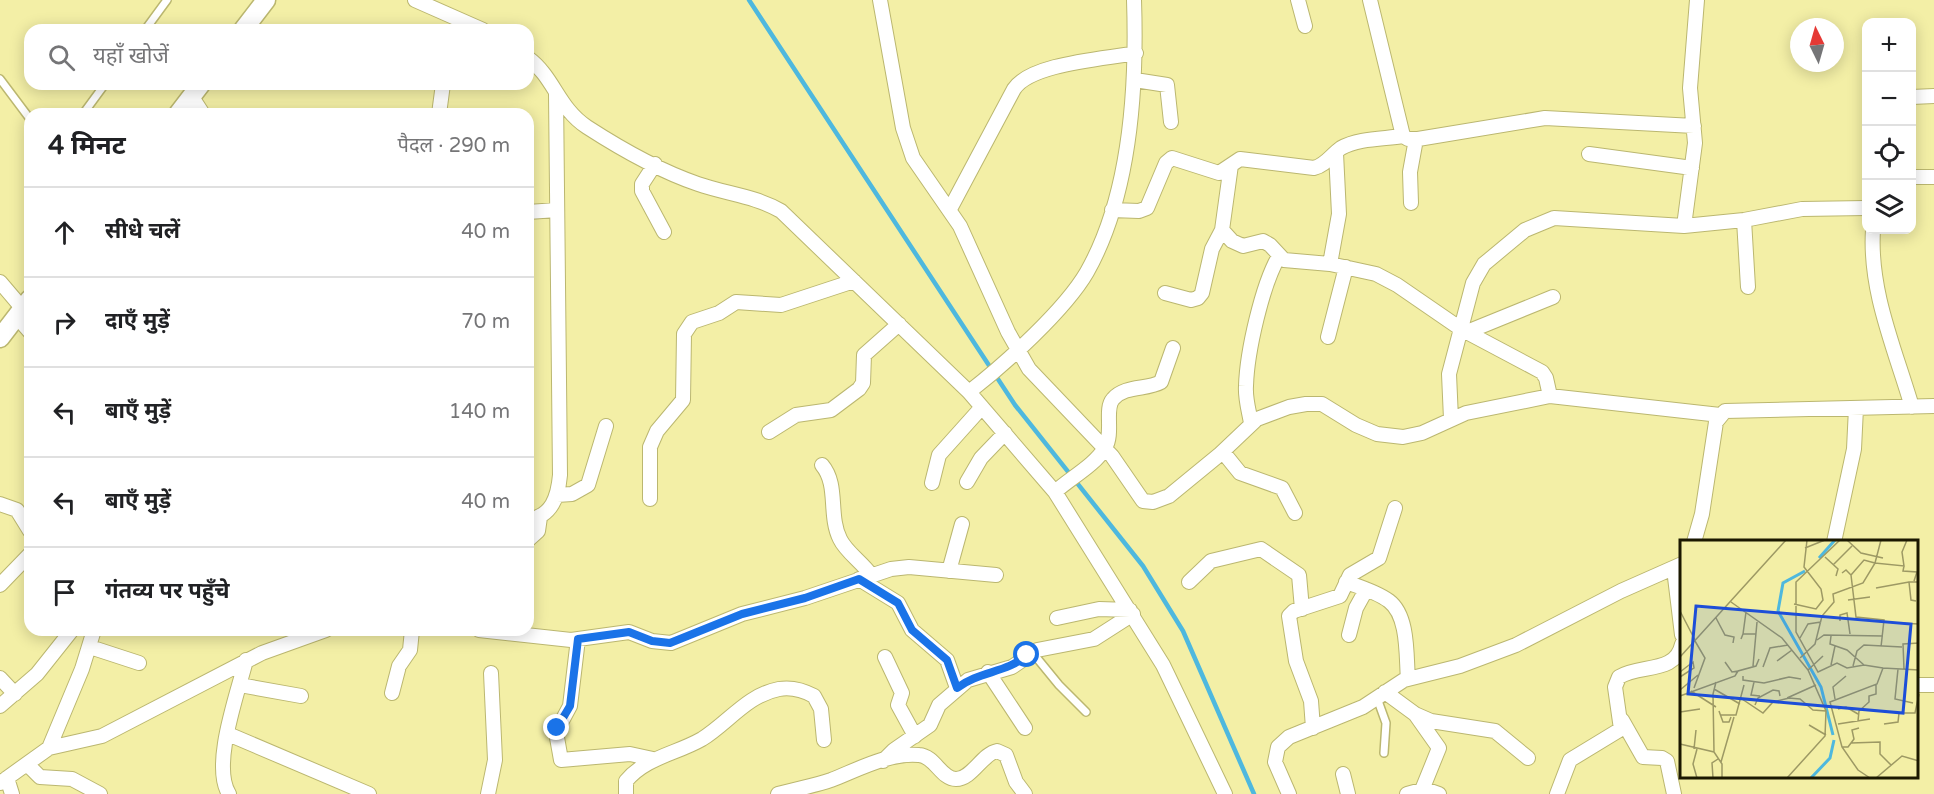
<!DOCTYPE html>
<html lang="hi">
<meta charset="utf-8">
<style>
body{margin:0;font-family:"Varela Round","Noto Sans Devanagari",sans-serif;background:#f2f2f2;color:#202124}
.controls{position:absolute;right:18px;top:18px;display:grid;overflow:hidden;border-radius:12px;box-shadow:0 3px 15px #0003}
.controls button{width:54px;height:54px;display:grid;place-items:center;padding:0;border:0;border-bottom:2px solid #e0e0e0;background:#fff;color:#202124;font:30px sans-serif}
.compass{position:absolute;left:1790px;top:18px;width:54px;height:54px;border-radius:50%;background:#fff;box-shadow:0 3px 15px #0003;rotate:355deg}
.stop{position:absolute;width:18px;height:18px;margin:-14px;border:4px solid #1a73e8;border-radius:50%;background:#fff}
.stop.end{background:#1a73e8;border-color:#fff;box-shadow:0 2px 6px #0008}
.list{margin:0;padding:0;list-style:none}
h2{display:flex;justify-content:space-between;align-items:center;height:78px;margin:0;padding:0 24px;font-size:26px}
h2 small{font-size:20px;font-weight:400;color:#757577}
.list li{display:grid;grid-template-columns:39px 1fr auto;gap:18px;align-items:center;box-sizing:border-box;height:90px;padding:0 24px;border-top:2px solid #e0e0e0}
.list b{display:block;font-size:22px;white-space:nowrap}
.list em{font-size:20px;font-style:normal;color:#757577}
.icon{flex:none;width:33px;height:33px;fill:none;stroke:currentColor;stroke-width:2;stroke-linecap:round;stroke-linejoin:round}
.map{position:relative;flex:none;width:1934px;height:794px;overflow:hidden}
.search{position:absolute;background:#fff;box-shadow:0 3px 15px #0003;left:24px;top:24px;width:510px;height:66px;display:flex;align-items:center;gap:15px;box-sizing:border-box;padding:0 21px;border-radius:18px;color:#757577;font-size:22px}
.panel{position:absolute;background:#fff;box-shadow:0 3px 15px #0003;left:24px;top:108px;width:510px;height:528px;border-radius:18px}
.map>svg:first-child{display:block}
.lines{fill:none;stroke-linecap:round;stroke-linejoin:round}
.stream{stroke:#4eb8de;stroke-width:4.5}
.service-casing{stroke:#bbb770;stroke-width:10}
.minor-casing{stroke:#bbb770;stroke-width:16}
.tertiary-casing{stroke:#bbb770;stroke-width:21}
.service{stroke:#fff;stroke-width:7}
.minor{stroke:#fff;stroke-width:14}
.tertiary{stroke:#fff;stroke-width:18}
.route{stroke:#1a73e8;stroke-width:8}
.inset-river{fill:none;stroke:#4eb8de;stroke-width:3}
.inset-road{fill:none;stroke:#9d9964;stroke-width:1.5}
.view{fill:#1d4ed8;fill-opacity:0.15;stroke:#1d4ed8;stroke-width:3}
.inset-edge{fill:none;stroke:#1b1800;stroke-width:3}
</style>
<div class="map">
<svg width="1934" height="794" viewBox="0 0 1934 794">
<rect width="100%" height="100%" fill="#f3efa6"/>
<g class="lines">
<path class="stream" d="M749 0 1015 405 1143 566 1183 631 1254 794"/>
<g class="service-casing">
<path id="service" d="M145 30 167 0
M0 79 30 119
M83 114 105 84
M1032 652 1059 685 1086 712
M1377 698 1386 723 1384 753"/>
</g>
<g class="minor-casing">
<path id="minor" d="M415 0 483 30
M880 0 903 128 913 158 960 226 1008 332 1029 369 1112 456 1143 501 1153 502 1169 496 1219 455 1257 419 1289 407 1306 404H1322L1356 425 1377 434 1403 437 1422 433 1466 413 1550 396 1720 415
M1298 0 1305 26
M1370 0 1403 136
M528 58C554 77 558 108 587 127 621 149 660 171 698 184 727 194 755 196 781 211L969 392 1055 492 1163 665 1225 794
M1135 80 1167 85 1171 122
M192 97 203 114
M1912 97 1934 96
M439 114 443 84
M1589 154 1692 168
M655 164 642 184V191L664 232
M1231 165 1222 230 1232 241 1243 246 1263 241 1270 245 1284 260 1330 264 1376 274 1397 285 1461 329 1542 372 1546 378 1550 396
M1912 177H1934
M1411 203 1410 172 1416 139
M950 209 1014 89C1031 63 1106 59 1136 53
M1112 210 1139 211 1147 208 1166 163 1172 158 1219 173 1240 159 1314 168C1326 165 1331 155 1341 148 1358 138 1384 139 1403 136L1408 139H1418L1545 118 1694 126
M528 212 557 210
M1744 220 1748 287
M1684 226 1695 143 1690 88 1697 0
M1873 230C1869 291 1895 349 1912 407
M1330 264 1339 214 1336 153
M0 282 23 309
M1165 293 1191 300 1198 298 1202 293 1212 249 1222 230
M17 317 30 332
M1467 332 1553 297
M1328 337 1346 267
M969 392C1005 364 1065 310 1087 272 1131 194 1137 87 1134 0
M1451 419 1449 374 1473 283 1484 264 1525 230 1554 218 1684 226 1744 220 1802 209 1866 208
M1251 423C1249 411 1245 398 1246 386 1247 352 1262 285 1279 256
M769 432 796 415 831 410 859 389 863 383 864 355 899 324
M1223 452 1240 473 1282 488 1295 513
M822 465C839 485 828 515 840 539 846 552 862 562 871 575
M967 482 981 458 1005 433
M932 483 939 455 982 407
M1055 492C1070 478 1094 466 1105 448 1114 433 1104 409 1113 399 1125 385 1147 390 1161 382L1173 348
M557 495 572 494 588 485 606 426
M650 499V447L657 431 683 400 684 334 692 322 719 313 736 302 781 305 854 281
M0 504 17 510 30 531
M528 520C552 516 558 497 560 475L556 94
M528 540 538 531 540 517
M1694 542 1702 514 1716 422 1725 411 1934 406
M1834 542 1854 449 1856 408
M1674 569 1682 635
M949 571 962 524
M859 579 898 603 912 630 947 660 957 688
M1189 582 1211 561 1261 549 1299 575 1302 609
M1346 582C1360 587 1377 592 1389 601 1409 616 1406 657 1408 679
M0 585 30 554
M1057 618 1099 609 1130 610
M479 630 571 640 629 632 652 641 671 643 742 614 805 598 891 569 909 567 996 575
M1349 635 1356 608 1366 590
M578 639 570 706 556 732 561 760 630 754 653 759
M90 647 139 663
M885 657 902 693 898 705 915 736
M988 672 1025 728
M0 678 15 694
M240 685 301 696
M1918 685H1934
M1385 692 1415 714 1431 721 1495 731 1528 758
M392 693 399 666 410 650 412 630
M0 706 37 674 72 630
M1415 714 1439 748 1422 790
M1622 720 1643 757 1662 758 1667 761 1674 794
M1313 728 1311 701 1296 661 1289 616 1294 611 1340 596 1350 575 1379 558 1395 508
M228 734 369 794
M49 748 102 736 262 653 326 630
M883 761 894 750 930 725 939 705 968 680 1012 667 1037 650 1094 639 1133 614
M28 765 40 777 72 779 100 794
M1343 774 1348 794
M7 778 12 794
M0 783 49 748 82 669 94 630
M229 794C211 765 238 693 246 660
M488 794 495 760 491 673
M626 794V781C646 757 676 754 702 739 728 723 747 695 779 689 791 687 803 690 814 696L821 709 824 740
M778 794C795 789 814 786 831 780 857 770 890 752 919 755 935 756 941 779 956 779 972 779 982 754 997 751L1006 755 1016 782 1025 794
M1289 794 1275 762 1278 747 1289 737 1363 707 1404 680 1460 666 1516 645 1621 591 1682 564
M1407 794 1425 789 1439 794
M1557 794 1570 760 1621 729 1615 687 1619 677C1640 664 1676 674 1682 644"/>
</g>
<g class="tertiary-casing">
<path id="tertiary" d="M243 30 266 0
M178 114 201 84
M0 338 30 299"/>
</g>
<use href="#service" class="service"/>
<use href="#minor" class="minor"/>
<use href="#tertiary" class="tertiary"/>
</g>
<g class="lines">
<path class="route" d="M557 728 570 706 578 639 629 632 652 641 670 643 742 614 805 598 859 579 898 603 912 630 947 660 957 688C979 671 1007 673 1027 655"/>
</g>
<g transform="translate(1680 540)">
<rect width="238" height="238" fill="#f3efa6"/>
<path class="inset-river" d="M139 18 155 0M125 31 103 43 98 71 141 147 153 195M131 238 150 218 154 200"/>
<path class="inset-road" d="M160 0 116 42V92L138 132 157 123 167 128 184 125 203 128M167 0 181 13 203 18M125 8 145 0M145 17 158 29 156 36M153 25 172 6M224 26 223 31 237 32 234 41M162 33 166 30 171 35 176 77 204 80 201 107M171 35 184 20 195 23 201 0M196 48 229 42M168 60 190 57M236 61 231 60 229 42H239M51 62 102 98 128 130 146 171 145 196 107 238M114 64 136 69 143 60 141 49 124 27 127 0M0 71 15 100M36 78 45 95 54 97 53 103M160 81V75L167 73 170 94M219 83 239 84M63 94 66 72M151 96 150 104 167 110 184 125M120 98 128 84 141 82M61 99 63 94H76M137 100 144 95 203 96M0 117 106 0M120 118 135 104 142 76 154 62 153 54 183 43 195 23 224 26 222 12 227 0M97 121 112 110M45 122 52 132 58 131M151 125 155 106M73 126 77 82M173 126 177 111 184 105 222 107M83 127 90 108 108 105M218 129 215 159 233 163M224 129 223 104 239 103M128 130 143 116M0 132 13 122 14 128 0 137M63 136V140L84 143 109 137 121 139M74 142 71 155 80 156M14 148 25 118 15 101M34 149 60 164M0 150 18 135M11 151 36 167M0 156 55 136 58 131 76 126 79 119M107 158 136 145M62 159 83 173 93 162 109 158 120 159 133 170 146 171M155 159 153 147 166 136M75 165 78 158 93 150 99 151 100 156M158 169 166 167 178 174M39 171 43 182H49L51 177M0 172 20 169M40 175H56L64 145M178 181 179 171 189 162V156L196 154V145M158 184 190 179M204 184 218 182 219 173H235L239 154M129 185 146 195M171 203 200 202V214L211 225M0 204 34 212 42 224V238M162 207H168L174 199 172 190 179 188M14 209 16 190M34 212 33 154 36 142M41 222 54 177M17 238 13 224 17 209M33 238 32 223 38 219M190 238 178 230 162 207 150 162 197 144 203 128 239 130M196 238 222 216 239 221"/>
<path class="view" d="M16 66 231 84 223 173 8 154Z"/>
<rect width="238" height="238" class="inset-edge"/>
</g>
</svg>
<div class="controls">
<button>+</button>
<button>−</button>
<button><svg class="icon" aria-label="locate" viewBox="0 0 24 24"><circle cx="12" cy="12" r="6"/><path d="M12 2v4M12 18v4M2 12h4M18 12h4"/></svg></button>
<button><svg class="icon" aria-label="layers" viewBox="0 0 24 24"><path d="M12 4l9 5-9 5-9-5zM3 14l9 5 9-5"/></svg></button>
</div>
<svg class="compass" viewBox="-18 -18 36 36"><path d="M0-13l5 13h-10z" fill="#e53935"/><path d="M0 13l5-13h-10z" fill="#757577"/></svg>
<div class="stop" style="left:1027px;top:655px"></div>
<div class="stop end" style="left:557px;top:728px"></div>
<div class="search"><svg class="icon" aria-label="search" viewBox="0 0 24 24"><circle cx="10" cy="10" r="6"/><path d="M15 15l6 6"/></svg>यहाँ खोजें</div>
<section class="panel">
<h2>4 मिनट<small>पैदल · 290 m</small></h2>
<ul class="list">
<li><svg class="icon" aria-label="ahead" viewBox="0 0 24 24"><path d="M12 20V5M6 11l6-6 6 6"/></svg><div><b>सीधे चलें</b></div><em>40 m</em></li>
<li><svg class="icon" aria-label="right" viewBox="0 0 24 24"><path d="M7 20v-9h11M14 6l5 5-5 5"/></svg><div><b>दाएँ मुड़ें</b></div><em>70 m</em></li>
<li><svg class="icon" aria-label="left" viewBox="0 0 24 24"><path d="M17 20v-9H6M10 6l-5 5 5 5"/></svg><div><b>बाएँ मुड़ें</b></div><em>140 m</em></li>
<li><svg class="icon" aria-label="left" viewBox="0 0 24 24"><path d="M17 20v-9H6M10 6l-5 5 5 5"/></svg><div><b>बाएँ मुड़ें</b></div><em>40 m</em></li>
<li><svg class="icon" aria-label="arrive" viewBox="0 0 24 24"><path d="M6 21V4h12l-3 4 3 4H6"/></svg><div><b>गंतव्य पर पहुँचे</b></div></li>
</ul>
</section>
</div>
